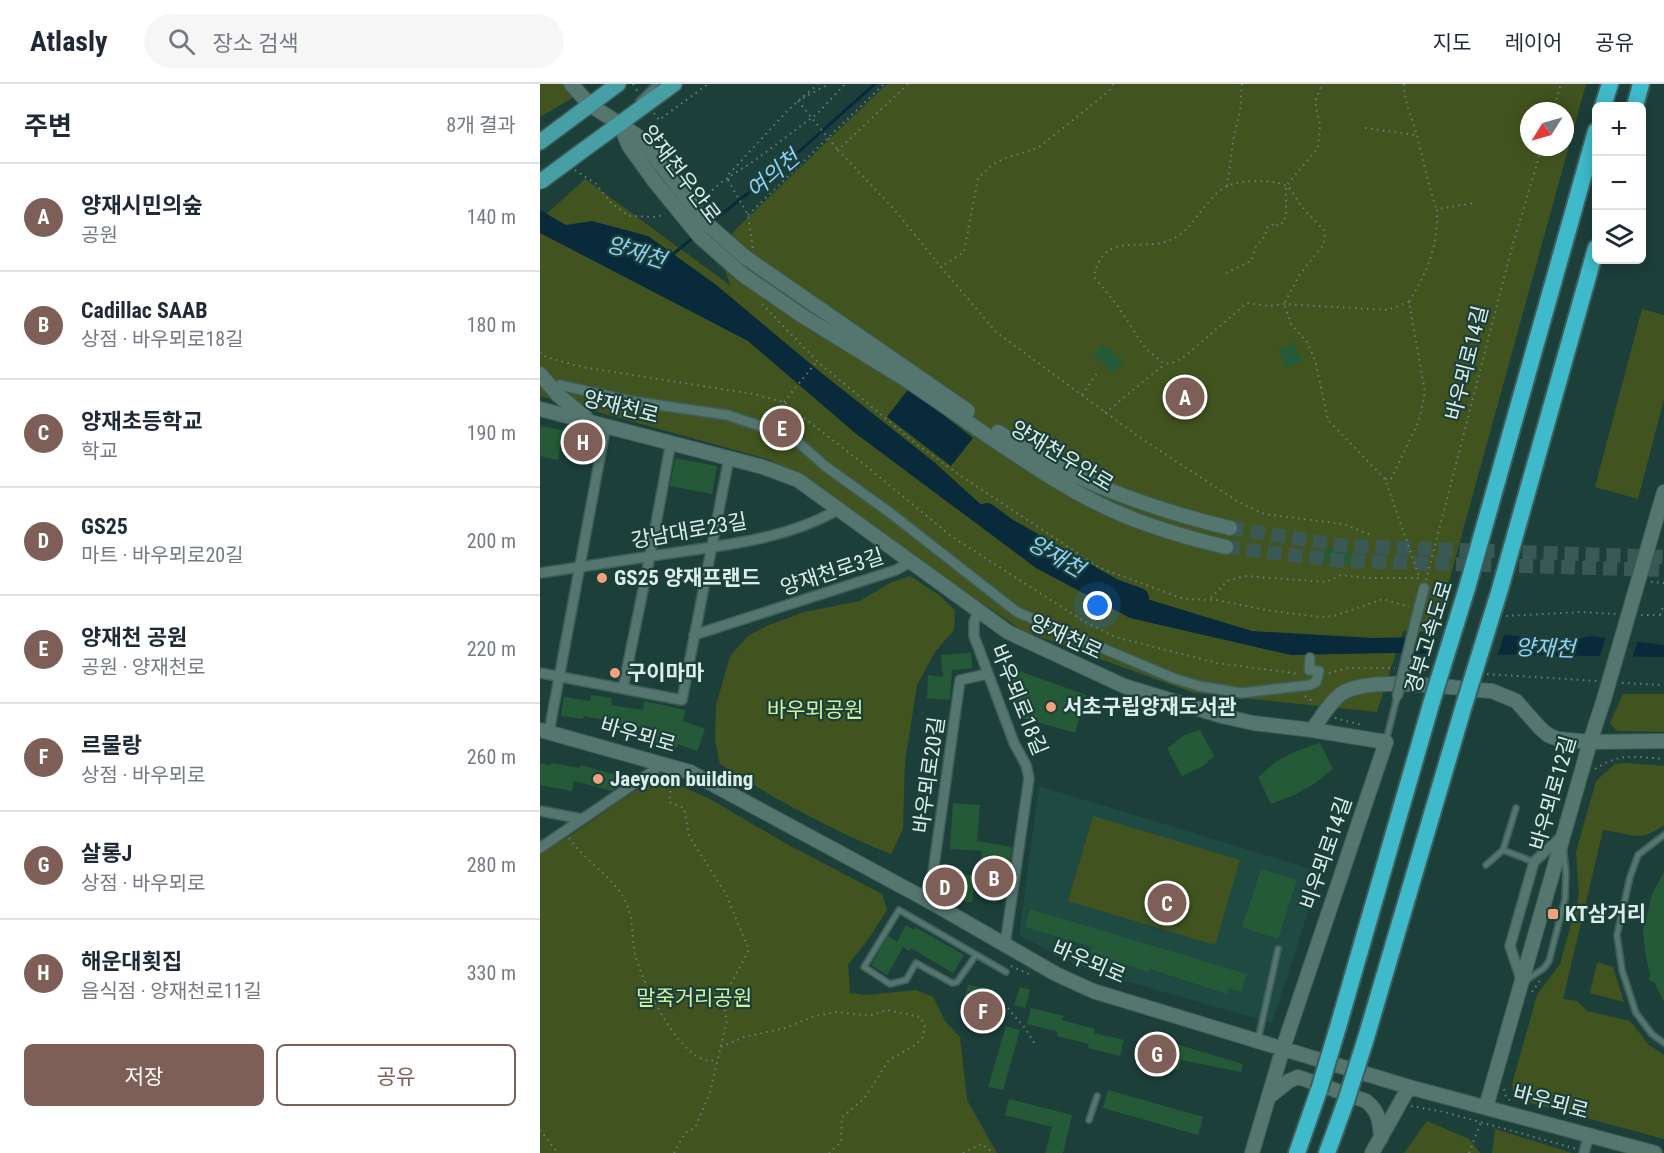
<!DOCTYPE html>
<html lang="ko">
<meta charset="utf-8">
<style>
body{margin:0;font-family:"Roboto Condensed","Noto Sans KR",sans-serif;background:#f6f6f7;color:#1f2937}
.controls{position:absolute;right:18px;top:18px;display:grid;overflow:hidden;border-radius:9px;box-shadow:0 3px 15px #0003}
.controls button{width:54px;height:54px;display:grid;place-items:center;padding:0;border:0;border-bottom:2px solid #e0e1e3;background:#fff;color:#1f2937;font:30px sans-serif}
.compass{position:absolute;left:980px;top:18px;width:54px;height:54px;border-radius:50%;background:#fff;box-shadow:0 3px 15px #0003;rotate:233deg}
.you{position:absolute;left:558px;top:522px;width:21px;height:21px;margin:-15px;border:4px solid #fff;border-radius:50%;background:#1a73e8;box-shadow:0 0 0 9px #1a73e833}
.badge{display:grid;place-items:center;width:39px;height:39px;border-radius:50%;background:#7e5f57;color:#fff;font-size:20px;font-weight:700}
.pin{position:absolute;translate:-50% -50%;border:3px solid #fff;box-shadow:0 2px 6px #0006}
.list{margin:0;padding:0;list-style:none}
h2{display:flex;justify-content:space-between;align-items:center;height:78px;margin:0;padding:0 24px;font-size:26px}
h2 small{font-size:20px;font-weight:400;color:#747a83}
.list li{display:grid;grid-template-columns:39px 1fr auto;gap:18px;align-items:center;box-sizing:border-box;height:108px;padding:0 24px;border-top:2px solid #e0e1e3}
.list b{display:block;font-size:22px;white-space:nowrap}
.list p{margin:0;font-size:20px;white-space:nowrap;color:#747a83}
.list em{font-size:20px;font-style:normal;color:#747a83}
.actions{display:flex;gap:12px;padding:18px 24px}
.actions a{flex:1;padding:14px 0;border:2px solid #7e5f57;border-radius:9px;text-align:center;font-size:21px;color:#7e5f57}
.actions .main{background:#7e5f57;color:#fff}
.icon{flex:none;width:33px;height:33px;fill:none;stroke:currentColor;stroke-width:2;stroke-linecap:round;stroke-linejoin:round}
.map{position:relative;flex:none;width:1124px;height:1069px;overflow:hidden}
header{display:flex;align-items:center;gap:36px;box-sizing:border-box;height:84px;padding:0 30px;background:#fff;border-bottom:2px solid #e0e1e3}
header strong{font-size:28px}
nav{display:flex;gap:33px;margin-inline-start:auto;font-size:21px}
.search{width:420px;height:54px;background:#f6f6f7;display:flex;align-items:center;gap:15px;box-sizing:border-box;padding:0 21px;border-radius:33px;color:#747a83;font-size:22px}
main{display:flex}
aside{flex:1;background:#fff}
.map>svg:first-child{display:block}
.built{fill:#1e4a42}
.green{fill:#41541f;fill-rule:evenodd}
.water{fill:#092a3a}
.pier{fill:#1d3f39}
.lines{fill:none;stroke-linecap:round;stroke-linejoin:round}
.stream{stroke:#092a3a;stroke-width:3}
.river{stroke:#092a3a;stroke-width:20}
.building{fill:#255a38}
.secondary-tunnel{stroke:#3a5954;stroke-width:14;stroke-dasharray:14 7;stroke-linecap:butt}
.lane-casing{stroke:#3f5d59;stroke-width:8}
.street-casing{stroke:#3f5d59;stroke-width:12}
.secondary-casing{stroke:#3f5d59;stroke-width:16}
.primary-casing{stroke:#3f5d59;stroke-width:18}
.highway-casing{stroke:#3f5d59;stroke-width:20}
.path{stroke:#637f79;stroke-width:2;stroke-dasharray:1.5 4.5;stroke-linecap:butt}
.lane{stroke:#54766f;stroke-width:4.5}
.street{stroke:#54766f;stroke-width:9}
.secondary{stroke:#54766f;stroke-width:14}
.primary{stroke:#479fa6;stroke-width:15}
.highway{stroke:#3fbacb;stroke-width:16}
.street-bridge-casing{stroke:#3f5d59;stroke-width:12;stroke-linecap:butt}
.secondary-bridge-casing{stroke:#3f5d59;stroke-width:16;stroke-linecap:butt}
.primary-bridge-casing{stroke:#3f5d59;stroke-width:18;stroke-linecap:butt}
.highway-bridge-casing{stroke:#3f5d59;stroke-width:20;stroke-linecap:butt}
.path-bridge{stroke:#637f79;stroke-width:2;stroke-dasharray:1.5 4.5;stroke-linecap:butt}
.street-bridge{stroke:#54766f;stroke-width:9}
.secondary-bridge{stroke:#54766f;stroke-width:14}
.primary-bridge{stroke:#479fa6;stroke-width:15}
.highway-bridge{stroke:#3fbacb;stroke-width:16}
.poi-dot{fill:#f2a17e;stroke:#1d3f39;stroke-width:2}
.labels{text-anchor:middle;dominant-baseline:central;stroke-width:4.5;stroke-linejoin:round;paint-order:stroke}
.street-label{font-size:21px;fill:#dceeea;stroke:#1d3f39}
.poi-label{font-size:21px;font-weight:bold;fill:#dceeea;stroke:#1d3f39;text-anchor:start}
.park-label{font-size:21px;fill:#d2f2a0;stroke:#1d3f39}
.water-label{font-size:22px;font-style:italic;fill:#8dd1f9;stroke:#1d3f39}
</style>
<header>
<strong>Atlasly</strong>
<div class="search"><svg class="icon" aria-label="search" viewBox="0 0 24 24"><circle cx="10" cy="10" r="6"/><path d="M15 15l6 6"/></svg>장소 검색</div>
<nav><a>지도</a><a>레이어</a><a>공유</a></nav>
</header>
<main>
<aside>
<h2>주변<small>8개 결과</small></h2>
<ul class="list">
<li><span class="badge">A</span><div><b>양재시민의숲</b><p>공원</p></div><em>140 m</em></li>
<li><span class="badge">B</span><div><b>Cadillac SAAB</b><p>상점 · 바우뫼로18길</p></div><em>180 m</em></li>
<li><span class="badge">C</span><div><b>양재초등학교</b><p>학교</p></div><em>190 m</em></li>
<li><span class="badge">D</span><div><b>GS25</b><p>마트 · 바우뫼로20길</p></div><em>200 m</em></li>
<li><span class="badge">E</span><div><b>양재천 공원</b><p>공원 · 양재천로</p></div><em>220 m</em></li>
<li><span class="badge">F</span><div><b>르물랑</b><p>상점 · 바우뫼로</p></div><em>260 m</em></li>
<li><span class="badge">G</span><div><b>살롱J</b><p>상점 · 바우뫼로</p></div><em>280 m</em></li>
<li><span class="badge">H</span><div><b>해운대횟집</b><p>음식점 · 양재천로11길</p></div><em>330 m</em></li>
</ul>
<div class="actions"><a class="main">저장</a><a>공유</a></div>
</aside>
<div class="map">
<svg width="1124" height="1069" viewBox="0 0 1124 1069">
<rect width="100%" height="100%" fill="#1d3f39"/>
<path class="built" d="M499 702 781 788 732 939 554 888 516 871 479 851Z"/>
<path class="green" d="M0 0H23L34 13 0 33Z
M347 0H1046L895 548 863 547 837 628 654 609 483 547 231 376 0 312V136L45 95 191 202C179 172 177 167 198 143ZM989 27H1025V63H989Z
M1102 225 1124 231V315L1098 415 1055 403Z
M370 492 399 511 415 527 414 546 395 568 377 601 365 677 363 745 351 770C292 746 234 715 180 680L175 656 176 621 190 572 208 552 229 541 264 528 320 517 350 499Z
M1083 610H1124V648L1077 647 1070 639Z
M1085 679 1124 682V741C1099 760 1091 749 1063 746L1023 915 1037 917 1047 927 1090 937 1109 961 1124 971V1055L979 1016 973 1008 972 1000 997 911 1020 880 1039 811 1036 768 1056 697 1075 680Z
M121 693 170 715 245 759 342 810 347 826 329 854 308 881 310 909 326 911 376 906 393 913 405 937 420 953 427 1016 457 1069H0V769C43 748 78 713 121 693Z
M553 732 700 776 675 861 528 817Z
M1057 878 1073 883 1084 918 1050 909Z
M887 1037 929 1055 940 1069H864Z
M955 1045 1032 1069H952Z"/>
<path class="water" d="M0 126 26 141 52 137 108 152 175 200 279 287 394 378 467 444 574 505 712 547 833 554 968 551 1024 558 1050 552 1124 561V573L848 569 751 571 590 534 496 484 315 349 208 257 0 149Z
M369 304 433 354 411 382 347 333Z"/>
<path class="pier" d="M965 548 957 574 887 573 894 550Z
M1066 551 1098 556 1092 575H1059Z"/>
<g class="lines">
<path class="stream" d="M171 138 236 88 335 0
M132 171 155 152"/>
<path class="river" d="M447 429 467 444 574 505 599 514"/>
</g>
<path class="building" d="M754 259 762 278 746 284 739 265Z
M563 260 584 278 574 289 553 271Z
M0 342 23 346 18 376 0 372Z
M135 374 177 382 172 410 130 402Z
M787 463 811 468 809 481 784 477Z
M431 569 432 584 412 586 410 616 387 614 388 591 403 593 401 571Z
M463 581 546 611 535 649 483 634Z
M51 611 72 614 71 621 103 626 104 617 145 626 143 637 165 645 157 667 138 660 137 663 114 658 115 652 105 651 103 644 44 632 43 635 21 632 24 613 50 617Z
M660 646 674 672 663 682 642 692 627 664 645 651Z
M780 659 793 685 774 700 754 711 731 720 718 693 737 677 754 668Z
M0 679 10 681 12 679 40 684 41 681 79 692 76 704 72 707 34 697 32 707 0 701Z
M413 719 440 721 437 757 472 763 466 805 434 801 432 818H425L401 803 405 792 438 791 442 767 410 765Z
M721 785 757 796 738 855 702 843Z
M1124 788V918L1114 898 1109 896 1110 891 1105 868 1103 847 1112 810Z
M490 825 707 890 701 908 689 904 687 910 610 885 609 888 550 870 552 863 485 843Z
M366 841 374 846 375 843 424 871 413 889 371 864 370 867 363 863 347 891 331 881 348 852 357 858Z
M428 901 454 905 447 937 422 932 424 924H421Z
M480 903 490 906 485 924 474 921Z
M491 924 524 932 522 936 555 945 554 949 584 956 580 972 548 964 549 960 517 952 518 948 487 940Z
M466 942 480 946 463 1006 448 1003Z
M612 953 703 980 701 988 641 976 638 986 624 983V988L604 982Z
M568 1006 663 1033 658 1051 563 1024Z
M469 1015 532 1031 523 1069H505L512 1043 465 1031Z"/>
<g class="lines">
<path class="secondary-tunnel" d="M690 444 807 462 1124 473
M686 463 803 477 1124 486"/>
<g class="lane-casing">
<path id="lane" d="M99 17 116 0
M846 657 857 613
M1124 751 1098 771 1090 793 1077 851 1082 886 1096 929 1112 950 1124 959
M963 766 994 778
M946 781 963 766 976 724
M436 871 417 898 412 899 376 879 366 896 350 900 324 883 359 826 466 888
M984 898 1004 884 1009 877 1025 815 1026 790 1024 768
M718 956 738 865
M549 1036 557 1012"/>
</g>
<g class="street-casing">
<path id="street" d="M20 301 91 317 187 331 232 346 258 358 285 382 349 428 477 528 633 594 659 602 701 609 770 601 776 598 779 587 769 586 770 574
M0 489C44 482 88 476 132 469 188 461 250 454 299 425
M879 523 884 504
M438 528 434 538V552L474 659 486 681 489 694 465 861
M154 551 356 486 371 478
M0 589 142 616 189 374
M83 604 110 472 131 358
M9 648 66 341
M0 727 42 735
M0 764 123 680
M389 817 420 596 447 590
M981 895 970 862 994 778 1022 752
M1044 1069 1049 1050"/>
</g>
<g class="secondary-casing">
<path id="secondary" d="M31 0 50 21 80 40
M115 98 89 62 80 40 99 53 127 89
M0 290 18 311 46 334
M0 325 223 383 258 396 468 548 584 602 682 632 713 639 772 646 846 658 743 964 712 1069
M458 348C474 358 491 370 509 379 566 408 627 429 690 444
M448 352C484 376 520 401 559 420 599 440 643 453 686 463
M1093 515 1124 408
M0 646 150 688 389 817 516 890 553 907 869 1003 1115 1069
M772 646C781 634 789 619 801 610 828 591 917 604 952 607L976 617 1000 644 1008 651 1018 655 1050 658 1124 657
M730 1012 749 997 758 993 826 1017C839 1027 840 1039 841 1054
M946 1023 1050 658 1064 615
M832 1069 869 1003"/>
</g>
<g class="primary-casing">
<path id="primary" d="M0 58 78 0
M42 67 134 0"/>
</g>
<g class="highway-casing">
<path id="highway" d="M1063 22 1070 0
M1095 22 1101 0
M927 504 1056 47
M960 505 1056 164
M798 943 892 617
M826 954 925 618
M757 1069 779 1006
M787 1069 806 1017"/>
</g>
<path class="path" d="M93 0 98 8
M368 0 298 66 354 125 401 183
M573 0 569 7 498 64 463 75 452 81 438 94 424 168 401 183 456 248 599 353 697 417 724 430 804 440 833 452
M864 0C864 18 872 34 877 51 883 75 888 100 896 124
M263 14 289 0
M1013 27 1021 0
M114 29 119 36 168 0
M825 44 875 51
M35 86 56 100 70 118 89 132 117 133 125 130
M188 96 208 131 213 165
M188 96 189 90 248 26 278 0
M687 102 694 51 700 28 702 0
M163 114 183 97 214 77 278 29 305 0
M208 131 344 0
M686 189 711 177 716 162 726 151V144L735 139 738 142 744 138 746 130V102L778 64 780 41 775 18 782 0
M869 218 847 226 744 220 728 222 707 219 645 272 635 278 625 280 606 265 577 221 554 193C563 144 603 170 632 155 650 147 655 133 667 120 672 114 680 104 688 102 701 96 724 96 738 99 739 99 746 102 747 102 753 107 758 118 763 124 770 132 778 140 785 147L784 160 760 190 744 220 751 240 767 258 775 276 788 336 845 395 880 495
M222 220 277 277 375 359 421 392 560 484 644 515 676 516 732 527 781 533 794 532 843 515 869 523
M0 268 6 273 42 283 213 310 244 318 326 382 411 452 542 536 575 553 677 579 760 590
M542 311 557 289
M244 318 277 277
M565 329 625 280
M845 395H851L879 337 885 308 869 218C888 186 898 163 897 125L934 119
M886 496 972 163 1002 63
M1111 498 1124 499
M671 514 687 497 704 492 786 498 801 491 827 494H880
M889 529 904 531
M1101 531H1124
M1120 531 1124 520
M966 532 1041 528 1078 530
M872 586H888
M789 589 808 584H855
M947 590 1058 597
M1082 599 1124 601
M765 612 772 617
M795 634 822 641
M1025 667 1023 673 1030 682
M1055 685C1082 668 1093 673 1124 675
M29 754C45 777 71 791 85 816 94 833 91 851 95 870 102 898 133 961 160 974 166 977 170 977 177 976
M471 882 493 892
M992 908 1001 895
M460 915 484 943 495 960
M181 963 204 953 245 944 275 932 297 928 322 931H332L347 926 380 933 385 943 383 953 375 961 349 976 324 1015 302 1033 301 1058 289 1069
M964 1005 966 1013 972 1018
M871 1022 904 1028 1037 1065
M0 1046 18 1069
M134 1069 145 1049 155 1044 170 1008 187 936 182 916 209 866 186 810 149 752 144 724 129 718 131 705 135 696
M423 1069 441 1060 454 1069
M929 1069 941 1038"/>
<use href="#lane" class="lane"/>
<use href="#street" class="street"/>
<use href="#secondary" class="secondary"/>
<use href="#primary" class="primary"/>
<use href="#highway" class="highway"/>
<g class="street-bridge-casing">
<path id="street-bridge" d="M857 613 879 523"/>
</g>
<g class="secondary-bridge-casing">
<path id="secondary-bridge" d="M127 89 166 139 205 173 428 327
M115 98 160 153 203 191 261 231 368 297 448 352
M1064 615 1093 515"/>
</g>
<g class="primary-bridge-casing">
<path id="primary-bridge" d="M0 98 42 67"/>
</g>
<g class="highway-bridge-casing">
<path id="highway-bridge" d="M892 617 927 504
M925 618 960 505
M779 1006 798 943
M806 1017 826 954"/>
</g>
<path class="path-bridge" d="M258 17 298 66"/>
<use href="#street-bridge" class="street-bridge"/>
<use href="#secondary-bridge" class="secondary-bridge"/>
<use href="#primary-bridge" class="primary-bridge"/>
<use href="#highway-bridge" class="highway-bridge"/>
</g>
<g class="poi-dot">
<circle cx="62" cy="494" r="6"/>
<circle cx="75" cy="589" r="6"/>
<circle cx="511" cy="623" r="6"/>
<circle cx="58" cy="695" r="6"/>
<rect x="1007" y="824" width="12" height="12" rx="3"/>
</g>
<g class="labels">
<g class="street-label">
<text transform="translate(141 90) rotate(53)">양재천우안로</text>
<text transform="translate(927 279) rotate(-76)">바우뫼로14길</text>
<text transform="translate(81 323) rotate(14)">양재천로</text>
<text transform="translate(522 372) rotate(31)">양재천우안로</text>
<text transform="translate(149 447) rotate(-10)">강남대로23길</text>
<text transform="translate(292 488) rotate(-18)">양재천로3길</text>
<text transform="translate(526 553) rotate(25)">양재천로</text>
<text transform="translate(889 553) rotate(-73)">경부고속도로</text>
<text transform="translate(479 616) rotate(68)">바우뫼로18길</text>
<text transform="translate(98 651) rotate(16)">바우뫼로</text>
<text transform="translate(389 691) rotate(-82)">바우뫼로20길</text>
<text transform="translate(1013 709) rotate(-74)">바우뫼로12길</text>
<text transform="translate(786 769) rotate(-71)">비우뫼로14길</text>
<text transform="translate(549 878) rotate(23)">바우뫼로</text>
<text transform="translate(1011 1018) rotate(15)">바우뫼로</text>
</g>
<g class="poi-label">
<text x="74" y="494">GS25 양재프랜드</text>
<text x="87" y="589">구이마마</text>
<text x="523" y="623">서초구립양재도서관</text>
<text x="70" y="695">Jaeyoon building</text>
<text x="1025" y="830">KT삼거리</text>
</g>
<g class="park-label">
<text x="275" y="626">바우뫼공원</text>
<text x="154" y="914">말죽거리공원</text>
</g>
<g class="water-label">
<text transform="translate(233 90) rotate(-40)">여의천</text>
<text transform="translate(96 168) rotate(17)">양재천</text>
<text transform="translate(516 472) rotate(30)">양재천</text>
<text transform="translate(1005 564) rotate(2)">양재천</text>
</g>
</g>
</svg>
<div class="controls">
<button>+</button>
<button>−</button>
<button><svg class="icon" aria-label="layers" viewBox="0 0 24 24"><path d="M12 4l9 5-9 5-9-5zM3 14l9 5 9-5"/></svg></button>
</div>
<svg class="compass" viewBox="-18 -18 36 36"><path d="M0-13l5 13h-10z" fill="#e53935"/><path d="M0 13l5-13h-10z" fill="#747a83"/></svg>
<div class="you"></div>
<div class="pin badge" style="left:645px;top:313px">A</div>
<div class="pin badge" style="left:454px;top:794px">B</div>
<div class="pin badge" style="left:627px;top:819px">C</div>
<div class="pin badge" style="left:405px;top:803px">D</div>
<div class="pin badge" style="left:242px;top:344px">E</div>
<div class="pin badge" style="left:443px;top:927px">F</div>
<div class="pin badge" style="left:617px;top:970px">G</div>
<div class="pin badge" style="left:43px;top:358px">H</div>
</div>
</main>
